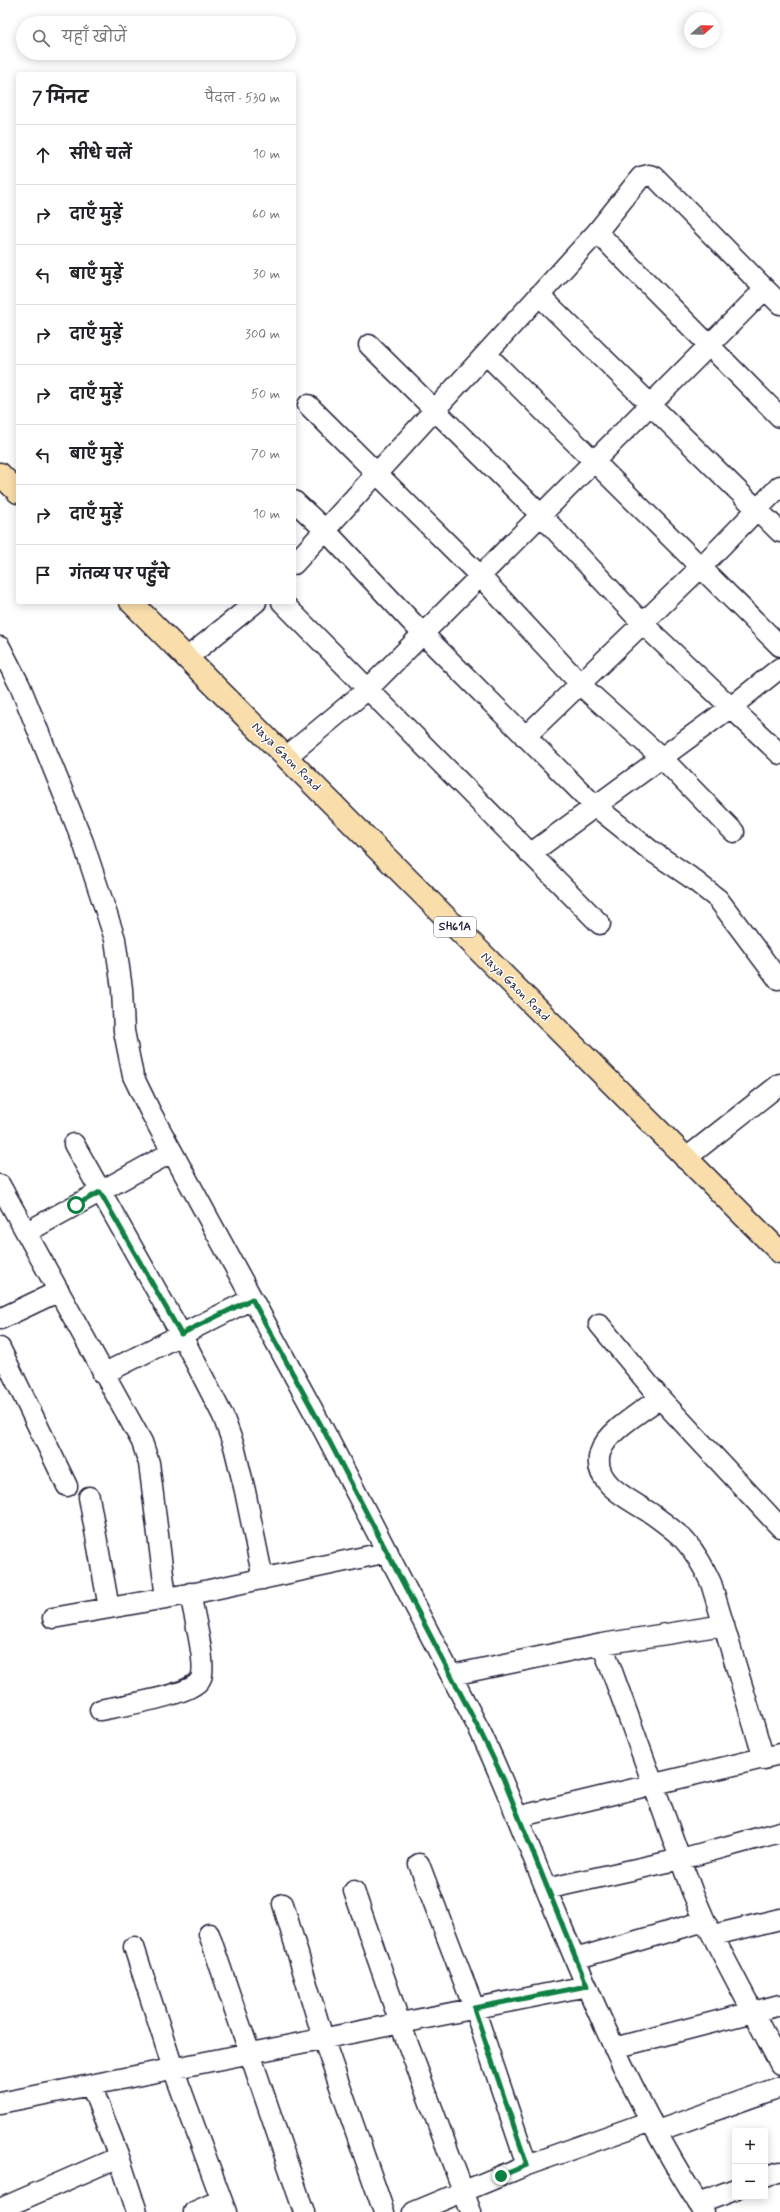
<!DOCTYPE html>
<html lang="hi">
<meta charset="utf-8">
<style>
body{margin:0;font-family:Mynerve,"Playpen Sans Deva",sans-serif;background:#f2f2f2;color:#202124}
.controls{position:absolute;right:12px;bottom:12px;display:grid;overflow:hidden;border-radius:4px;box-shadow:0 2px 10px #0003}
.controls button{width:36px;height:36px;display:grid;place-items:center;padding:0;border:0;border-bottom:1px solid #e0e0e0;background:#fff;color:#202124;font:20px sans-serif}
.compass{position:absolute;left:684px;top:12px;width:36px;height:36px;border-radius:50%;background:#fff;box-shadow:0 2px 10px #0003;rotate:70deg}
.stop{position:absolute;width:12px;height:12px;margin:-9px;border:3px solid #0b8043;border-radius:50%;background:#fff}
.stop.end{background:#0b8043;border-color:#fff;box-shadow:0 1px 4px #0008}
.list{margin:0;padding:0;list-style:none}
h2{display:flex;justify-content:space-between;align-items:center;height:52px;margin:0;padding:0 16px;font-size:17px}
h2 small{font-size:13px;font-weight:400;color:#757577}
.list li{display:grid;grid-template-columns:26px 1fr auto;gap:12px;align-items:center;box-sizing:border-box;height:60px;padding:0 16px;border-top:1px solid #e0e0e0}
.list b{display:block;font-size:15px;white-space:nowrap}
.list em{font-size:13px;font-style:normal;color:#757577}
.icon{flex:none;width:22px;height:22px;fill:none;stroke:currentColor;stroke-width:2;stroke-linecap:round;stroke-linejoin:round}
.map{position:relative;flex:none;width:780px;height:2212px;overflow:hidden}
.search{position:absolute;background:#fff;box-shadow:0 2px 10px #0003;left:16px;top:16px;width:280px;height:44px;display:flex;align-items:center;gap:10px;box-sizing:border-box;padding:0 14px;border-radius:22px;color:#757577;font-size:15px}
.panel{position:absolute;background:#fff;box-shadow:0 2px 10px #0003;left:16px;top:72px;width:280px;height:532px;border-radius:4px}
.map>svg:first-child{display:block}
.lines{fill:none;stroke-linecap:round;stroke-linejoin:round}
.minor-casing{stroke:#22223b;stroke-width:23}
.primary-casing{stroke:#22223b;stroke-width:25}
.minor{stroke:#fff;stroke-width:20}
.primary{stroke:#f9deab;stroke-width:22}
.route{stroke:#0b8043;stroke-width:5}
.labels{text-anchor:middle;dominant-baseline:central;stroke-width:3;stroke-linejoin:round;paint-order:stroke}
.shield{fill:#fff;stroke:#646476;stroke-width:1}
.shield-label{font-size:12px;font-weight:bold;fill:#22223b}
.street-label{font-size:13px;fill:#22223b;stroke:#fff}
</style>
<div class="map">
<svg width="780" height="2212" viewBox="0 0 780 2212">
<rect width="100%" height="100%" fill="#fff"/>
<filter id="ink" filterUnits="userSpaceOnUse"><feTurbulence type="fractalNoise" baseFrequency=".025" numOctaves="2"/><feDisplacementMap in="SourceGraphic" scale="8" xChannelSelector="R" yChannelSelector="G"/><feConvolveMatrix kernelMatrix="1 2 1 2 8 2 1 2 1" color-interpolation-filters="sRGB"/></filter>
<g filter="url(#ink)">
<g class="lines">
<g class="minor-casing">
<path id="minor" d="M597 232 780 417
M539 295 780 532
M369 345 541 515 643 624 780 754
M486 354 780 646
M308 405 481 577 585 689 662 758 734 832
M294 501 325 530 424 635 595 806 650 850 690 877 718 899 778 979 780 978
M294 564 597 232 641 177 649 175 655 177 780 304
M282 602 600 924
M0 647 20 686 83 842 115 939 122 989 124 1031 133 1076 150 1111 322 1427 481 1733C508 1790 529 1848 553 1906 596 2011 642 2117 704 2212
M188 657 256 602
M525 737 701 567 780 486
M286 757 368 689 765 289
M530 854 731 707 780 668
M74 1144 181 1334 223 1416 234 1446 245 1491 263 1579
M685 1159 780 1084
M0 1185 142 1442 149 1463 166 1598
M27 1232 172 1152
M0 1319 59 1291
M599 1324 660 1398 780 1527
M0 1348 67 1486
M103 1374 252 1299
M660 1398C642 1411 606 1432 600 1453 591 1484 633 1501 652 1514 663 1522 676 1531 685 1541 697 1554 704 1568 711 1583L764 1759
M89 1497 109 1608
M53 1618 200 1592 388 1552
M602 1644 692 1891 705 1921 780 2064
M452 1675 602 1644 724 1625
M100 1710C119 1706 195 1695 201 1678 207 1664 193 1611 190 1593
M517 1817 780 1754
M419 1864 474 2008 527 2165
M546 1889 681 1859 780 1832
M354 1891 400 2023 471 2212
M283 1904 323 2038 384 2212
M209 1934 304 2212
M714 1935 780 1919
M134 1947 173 2068 226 2212
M575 1959 705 1921
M614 2048 780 2005
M91 2085 119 2157 137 2212
M0 2103 587 1986
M657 2131 780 2087
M765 2177 780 2172
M698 2203 735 2189
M0 2209 119 2157
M194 2212 221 2200
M414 2212 527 2165 651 2121"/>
</g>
<g class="primary-casing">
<path id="primary" d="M0 474 18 492
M131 602 780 1252"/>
</g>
<use href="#minor" class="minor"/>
<use href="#primary" class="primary"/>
</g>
</g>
<g class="lines" filter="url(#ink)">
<path class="route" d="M76 1205 100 1192 181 1334 252 1299 322 1427 481 1733 503 1778 587 1986 474 2008 527 2165 501 2176"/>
</g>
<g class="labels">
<rect class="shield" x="434" y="917" width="42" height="20" rx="3"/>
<g class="shield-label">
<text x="455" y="927">SH61A</text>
</g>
<g class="street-label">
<text transform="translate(286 757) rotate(45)">Naya Gaon Road</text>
<text transform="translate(515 987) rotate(45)">Naya Gaon Road</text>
</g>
</g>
</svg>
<div class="controls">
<button>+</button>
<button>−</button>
</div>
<svg class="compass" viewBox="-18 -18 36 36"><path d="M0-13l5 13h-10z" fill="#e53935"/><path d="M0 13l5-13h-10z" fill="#757577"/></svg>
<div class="stop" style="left:76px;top:1205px"></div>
<div class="stop end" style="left:501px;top:2176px"></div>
<div class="search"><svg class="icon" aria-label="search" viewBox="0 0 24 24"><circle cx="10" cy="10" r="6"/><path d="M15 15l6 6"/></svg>यहाँ खोजें</div>
<section class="panel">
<h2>7 मिनट<small>पैदल · 530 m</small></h2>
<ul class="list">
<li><svg class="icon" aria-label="ahead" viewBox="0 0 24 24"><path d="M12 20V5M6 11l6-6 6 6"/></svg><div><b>सीधे चलें</b></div><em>10 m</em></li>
<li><svg class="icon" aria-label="right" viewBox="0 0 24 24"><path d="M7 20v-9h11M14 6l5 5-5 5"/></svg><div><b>दाएँ मुड़ें</b></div><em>60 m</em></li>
<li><svg class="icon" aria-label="left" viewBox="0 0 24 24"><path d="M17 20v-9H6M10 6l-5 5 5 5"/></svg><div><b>बाएँ मुड़ें</b></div><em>30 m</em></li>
<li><svg class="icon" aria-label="right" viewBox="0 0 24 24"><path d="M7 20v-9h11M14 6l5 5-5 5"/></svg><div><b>दाएँ मुड़ें</b></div><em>300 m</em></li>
<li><svg class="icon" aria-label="right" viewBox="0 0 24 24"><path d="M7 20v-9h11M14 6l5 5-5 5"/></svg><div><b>दाएँ मुड़ें</b></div><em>50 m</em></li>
<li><svg class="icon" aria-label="left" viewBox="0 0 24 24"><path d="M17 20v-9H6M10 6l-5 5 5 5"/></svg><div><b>बाएँ मुड़ें</b></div><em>70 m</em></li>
<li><svg class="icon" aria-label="right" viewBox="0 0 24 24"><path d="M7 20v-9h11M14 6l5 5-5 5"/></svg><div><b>दाएँ मुड़ें</b></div><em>10 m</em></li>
<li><svg class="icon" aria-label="arrive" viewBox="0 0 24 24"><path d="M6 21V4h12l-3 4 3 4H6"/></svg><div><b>गंतव्य पर पहुँचे</b></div></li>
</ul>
</section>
</div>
